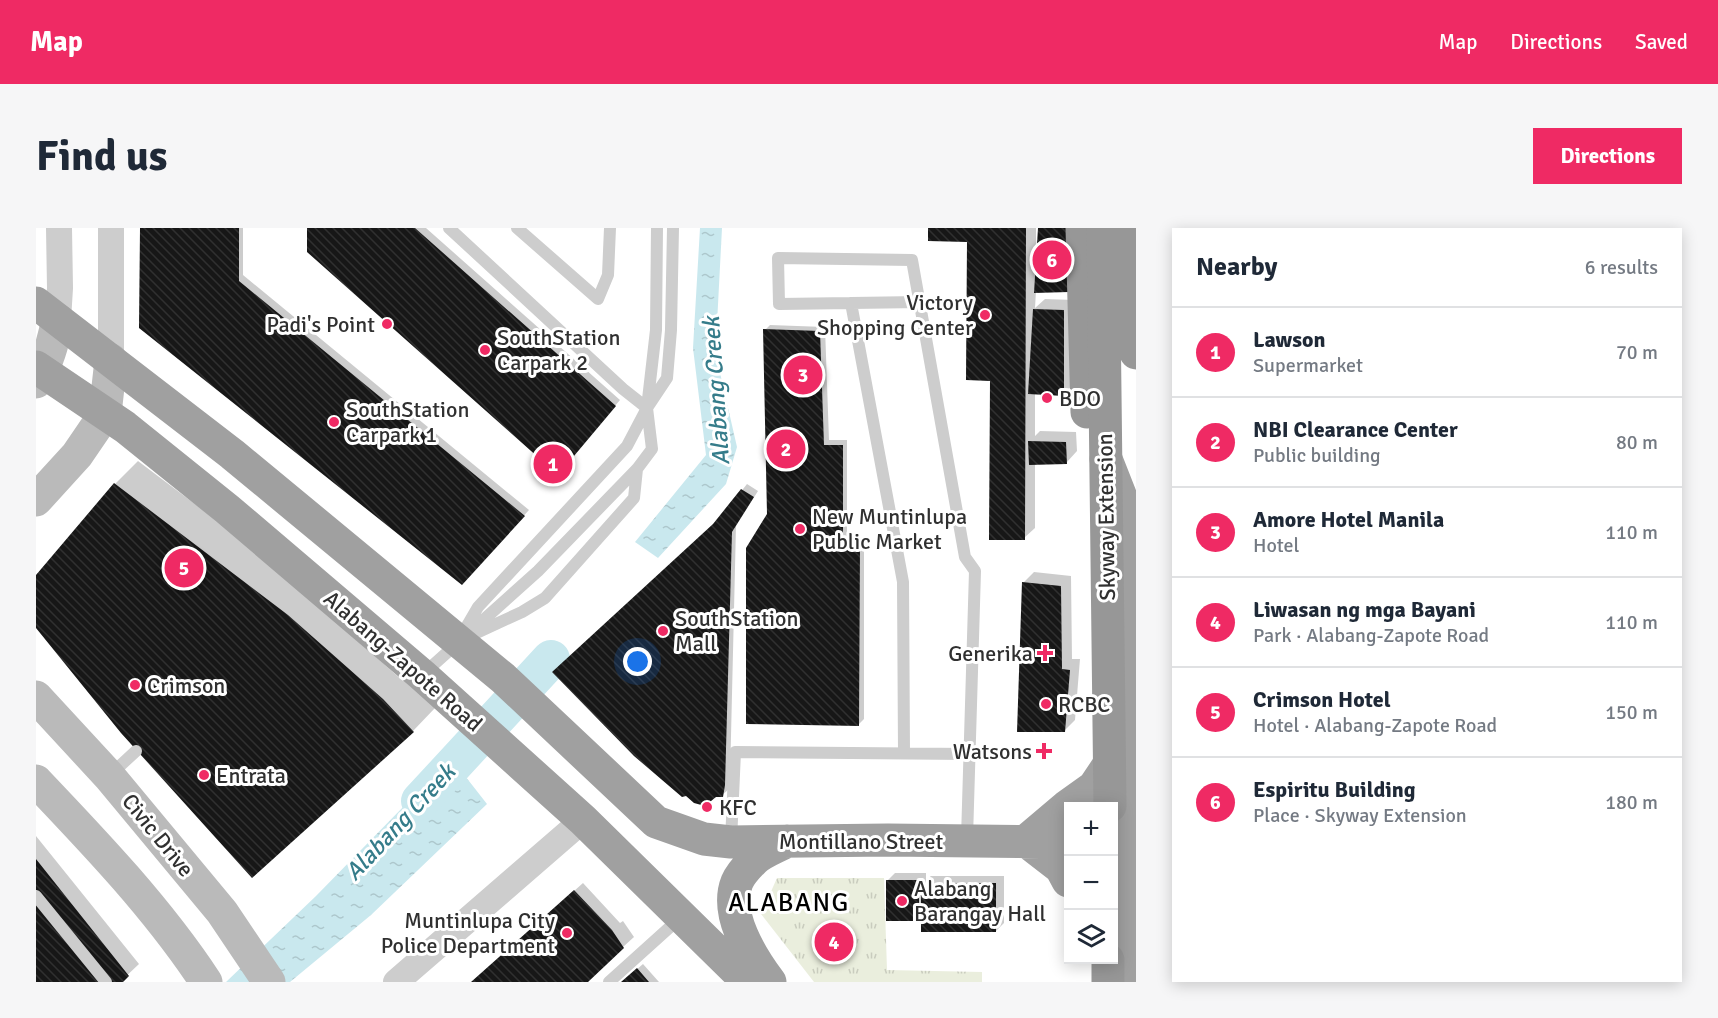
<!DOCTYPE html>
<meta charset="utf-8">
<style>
body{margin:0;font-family:Signika,sans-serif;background:#f6f6f7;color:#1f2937}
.controls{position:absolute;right:18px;bottom:18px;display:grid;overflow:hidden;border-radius:0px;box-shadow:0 3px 15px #0003}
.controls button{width:54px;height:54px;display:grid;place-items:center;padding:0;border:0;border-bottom:2px solid #e0e1e3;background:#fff;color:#1f2937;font:30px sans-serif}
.you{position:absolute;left:602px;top:434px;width:21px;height:21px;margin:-15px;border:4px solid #fff;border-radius:50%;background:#1a73e8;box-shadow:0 0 0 9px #1a73e833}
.badge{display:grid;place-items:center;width:39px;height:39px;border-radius:50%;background:#ef2a64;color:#fff;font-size:20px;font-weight:700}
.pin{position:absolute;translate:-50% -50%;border:3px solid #fff;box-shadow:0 2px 6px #0006}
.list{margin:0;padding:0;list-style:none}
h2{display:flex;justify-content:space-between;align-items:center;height:78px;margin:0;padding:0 24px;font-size:26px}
h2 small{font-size:20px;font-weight:400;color:#747a83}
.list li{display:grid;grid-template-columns:39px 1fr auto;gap:18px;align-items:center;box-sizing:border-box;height:90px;padding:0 24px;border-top:2px solid #e0e1e3}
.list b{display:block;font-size:22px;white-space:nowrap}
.list p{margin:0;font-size:20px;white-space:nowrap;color:#747a83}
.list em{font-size:20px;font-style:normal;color:#747a83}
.icon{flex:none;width:33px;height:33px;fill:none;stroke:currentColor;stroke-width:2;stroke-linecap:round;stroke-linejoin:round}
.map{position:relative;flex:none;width:1100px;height:754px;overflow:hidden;border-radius:0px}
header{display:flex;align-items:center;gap:36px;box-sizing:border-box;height:84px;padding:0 30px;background:#ef2a64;color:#fff}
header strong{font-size:28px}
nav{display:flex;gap:33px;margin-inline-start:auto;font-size:21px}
.intro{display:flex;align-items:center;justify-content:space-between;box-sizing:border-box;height:144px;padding:0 36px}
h1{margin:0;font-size:42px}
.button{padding:15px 27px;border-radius:0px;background:#ef2a64;color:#fff;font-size:21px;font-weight:700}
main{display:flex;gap:36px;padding:0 36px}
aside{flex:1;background:#fff;border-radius:0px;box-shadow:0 3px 15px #0003}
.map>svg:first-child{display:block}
.park{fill:url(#park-tufts)}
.water{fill:url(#water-ripples)}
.shadow{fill:#0003}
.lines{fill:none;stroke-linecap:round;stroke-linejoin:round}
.river{stroke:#c9e8ee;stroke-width:38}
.building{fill:url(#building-back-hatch)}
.service{stroke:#cdcdcd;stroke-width:12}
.minor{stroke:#cdcdcd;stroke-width:26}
.secondary{stroke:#bababa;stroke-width:33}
.trunk{stroke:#a0a0a0;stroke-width:33}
.motorway{stroke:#979797;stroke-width:33}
.motorway-bridge{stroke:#979797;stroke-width:33}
.poi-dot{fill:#ef2a64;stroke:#fff;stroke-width:2}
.labels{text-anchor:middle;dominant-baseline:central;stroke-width:6;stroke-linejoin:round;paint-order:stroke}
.poi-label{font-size:22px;fill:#303030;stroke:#fff;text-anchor:start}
.street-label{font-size:22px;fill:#303030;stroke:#fff}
.water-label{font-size:24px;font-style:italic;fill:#357c8a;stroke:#fff}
.quarter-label{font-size:26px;letter-spacing:1.5px;fill:#000;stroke:#fff}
</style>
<header>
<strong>Map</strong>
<nav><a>Map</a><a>Directions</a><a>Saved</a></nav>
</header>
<div class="intro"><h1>Find us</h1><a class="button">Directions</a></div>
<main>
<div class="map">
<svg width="1100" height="754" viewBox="0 0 1100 754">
<defs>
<pattern id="park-tufts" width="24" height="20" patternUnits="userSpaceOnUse" patternTransform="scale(1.5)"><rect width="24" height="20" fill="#eaeedd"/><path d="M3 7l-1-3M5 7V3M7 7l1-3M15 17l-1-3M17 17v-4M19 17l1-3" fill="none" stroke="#c9ccbe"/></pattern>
<pattern id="water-ripples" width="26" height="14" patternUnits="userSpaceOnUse" patternTransform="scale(1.5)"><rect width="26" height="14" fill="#c9e8ee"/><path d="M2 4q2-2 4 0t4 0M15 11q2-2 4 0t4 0" fill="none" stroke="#adc7cc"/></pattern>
<pattern id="building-back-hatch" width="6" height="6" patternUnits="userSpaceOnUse" patternTransform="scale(1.5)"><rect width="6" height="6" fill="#171717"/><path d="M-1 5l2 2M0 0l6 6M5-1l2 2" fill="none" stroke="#303030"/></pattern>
</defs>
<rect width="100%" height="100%" fill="#fff"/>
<path class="park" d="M741 650H848L851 742 946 744V754H778L725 686Z"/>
<path class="water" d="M664 0H686L680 115 682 136 701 219 690 256 622 330 599 314 670 227 657 120Z
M415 530 451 576 335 687 254 754H190L280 668Z"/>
<path class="shadow" d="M105 0H207V47L493 282 431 350Z
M272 0H390L584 172 527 239Z
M893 0H1000V25H1002L1004 0H1038L1041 54 1033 62 1000 63 999 80 1009 71 1038 72V156L1027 166 999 165V208L1004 203 1040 204 1041 223 1031 234 999 235V300L988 310H955L956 151H932L933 12H893Z
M734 97 789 99 793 212H811V311H828V491L823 496 733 287 729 102Z
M102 233 274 363 270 367 367 453 371 449 399 480 377 503 0 398V349L79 256Z
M711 256 722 263 700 298 694 551 692 562 686 567 680 295Z
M998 344 1035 348 1036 431H1044L1039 492 1028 503 987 355Z
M0 608 103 736 84 754H0Z
M859 645H890V652L895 648H968V695L960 703 886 687 882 692 851 653Z
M547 655 584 695 587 693 598 709 587 719 436 754Z
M607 736 623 754H586Z"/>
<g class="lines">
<path class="river" d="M384 573 515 431"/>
</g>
<path class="building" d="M104 0H203V53L489 288 426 357 103 100Z
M271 0H379L580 178 522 247 271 24Z
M892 0H990L989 312H953L954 153 930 152 931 14 892 13Z
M1002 0H1030L1033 64 998 65Z
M997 81 1028 82V168L992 166Z
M727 101 784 103 788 217H807V316H824L823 498 710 496V320L731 286Z
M992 213 1030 214 1031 236 993 237Z
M78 255 252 387 347 471 378 504 216 650 85 505 0 400V347Z
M705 261 718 269 696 304 689 557 687 569H680L669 578 658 575 650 568 646 569 598 528 516 444 677 296Z
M986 354 1025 358 1026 441 1034 442 1029 504H981Z
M0 631 93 748 87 754H0Z
M850 652H883V693H850Z
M885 655H960V704H885Z
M538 662 576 702 588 720 552 754H435Z
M601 740 613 754H585Z"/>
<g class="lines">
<path class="service" d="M413 0 587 161 611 180
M481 0 562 71 572 47 574 0
M815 75 743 76 742 30 876 32 929 329 939 343 931 610
M428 403 442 379 591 218 611 180 631 150 635 102 637 0
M436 407 486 384 509 370 598 270 601 241
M386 447 502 343 601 241 616 221 611 180 620 102 621 0
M868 525 867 354 815 75 884 74
M74 547 100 523
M695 613 699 524 933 526
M0 668 70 754
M573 754 644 690"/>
<path class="minor" d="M22 92 24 60 23 0
M75 132V0
M360 754 547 592"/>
<path class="secondary" d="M0 154C12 135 17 113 22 92
M0 272 41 227 69 186 75 132
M0 469 73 548 186 684 233 754
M0 553C60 616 122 681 170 754"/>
<path class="trunk" d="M0 75 196 226 467 450 620 594 668 611 695 614 852 612 1032 614
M0 139 89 199 191 281 386 447 547 592 712 754
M1070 231 1090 282 1095 754
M990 613 1030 579 1058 559 1082 523
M990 613 1025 640 1032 653
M734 754C716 730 688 686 701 654 704 647 713 637 718 632 726 624 741 619 751 613"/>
<path class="motorway" d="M1046 0 1051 184
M1072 754V732"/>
<path class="motorway-bridge" d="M1067 0 1074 578
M1098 0 1100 125"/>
</g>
<g class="poi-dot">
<circle cx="949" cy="87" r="6"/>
<circle cx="351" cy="96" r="6"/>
<circle cx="449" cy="122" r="6"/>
<circle cx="1011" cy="170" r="6"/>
<circle cx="298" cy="194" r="6"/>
<circle cx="764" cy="301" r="6"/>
<circle cx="627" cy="403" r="6"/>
<path d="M1006 416h6v6h6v6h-6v6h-6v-6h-6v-6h6z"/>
<circle cx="99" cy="457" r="6"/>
<circle cx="1010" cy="476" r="6"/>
<path d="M1005 514h6v6h6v6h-6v6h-6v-6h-6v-6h6z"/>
<circle cx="168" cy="547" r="6"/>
<circle cx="671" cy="579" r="6"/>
<circle cx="866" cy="673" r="6"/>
<circle cx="531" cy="705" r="6"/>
</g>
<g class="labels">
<g class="poi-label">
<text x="937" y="74" text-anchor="end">Victory<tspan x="937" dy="25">Shopping Center</tspan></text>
<text x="339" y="96" text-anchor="end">Padi's Point</text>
<text x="461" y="109">SouthStation<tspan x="461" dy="25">Carpark 2</tspan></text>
<text x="1023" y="170">BDO</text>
<text x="310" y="181">SouthStation<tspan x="310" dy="25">Carpark 1</tspan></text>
<text x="776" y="288">New Muntinlupa<tspan x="776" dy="25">Public Market</tspan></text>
<text x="639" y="390">SouthStation<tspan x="639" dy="25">Mall</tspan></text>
<text x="997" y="425" text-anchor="end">Generika</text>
<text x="111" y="457">Crimson</text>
<text x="1022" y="476">RCBC</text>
<text x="996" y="523" text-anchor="end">Watsons</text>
<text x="180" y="547">Entrata</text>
<text x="683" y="579">KFC</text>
<text x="878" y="660">Alabang<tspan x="878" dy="25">Barangay Hall</tspan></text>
<text x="519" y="692" text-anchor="end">Muntinlupa City<tspan x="519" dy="25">Police Department</tspan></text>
</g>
<g class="street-label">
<text transform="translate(1070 289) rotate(-91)">Skyway Extension</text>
<text transform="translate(367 433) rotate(41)">Alabang-Zapote Road</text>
<text transform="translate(122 607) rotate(51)">Civic Drive</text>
<text x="825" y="613">Montillano Street</text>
</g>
<g class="water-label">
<text transform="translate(680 163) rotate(-94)">Alabang Creek</text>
<text transform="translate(364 594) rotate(-47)">Alabang Creek</text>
</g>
<g class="quarter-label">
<text x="753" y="675">ALABANG</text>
</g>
</g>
</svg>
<div class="controls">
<button>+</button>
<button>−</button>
<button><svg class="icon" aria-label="layers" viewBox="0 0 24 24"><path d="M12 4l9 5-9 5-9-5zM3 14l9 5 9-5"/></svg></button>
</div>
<div class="you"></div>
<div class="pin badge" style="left:517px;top:236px">1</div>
<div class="pin badge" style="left:750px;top:221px">2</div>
<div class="pin badge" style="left:767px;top:147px">3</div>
<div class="pin badge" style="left:798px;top:714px">4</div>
<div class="pin badge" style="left:148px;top:340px">5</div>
<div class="pin badge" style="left:1016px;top:32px">6</div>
</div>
<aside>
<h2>Nearby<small>6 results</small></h2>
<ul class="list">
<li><span class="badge">1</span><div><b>Lawson</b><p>Supermarket</p></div><em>70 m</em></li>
<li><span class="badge">2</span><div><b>NBI Clearance Center</b><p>Public building</p></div><em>80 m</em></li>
<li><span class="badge">3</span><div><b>Amore Hotel Manila</b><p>Hotel</p></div><em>110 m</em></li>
<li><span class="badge">4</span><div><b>Liwasan ng mga Bayani</b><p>Park · Alabang-Zapote Road</p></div><em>110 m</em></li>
<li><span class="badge">5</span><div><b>Crimson Hotel</b><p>Hotel · Alabang-Zapote Road</p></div><em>150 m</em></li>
<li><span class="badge">6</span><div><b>Espiritu Building</b><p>Place · Skyway Extension</p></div><em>180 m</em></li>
</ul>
</aside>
</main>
